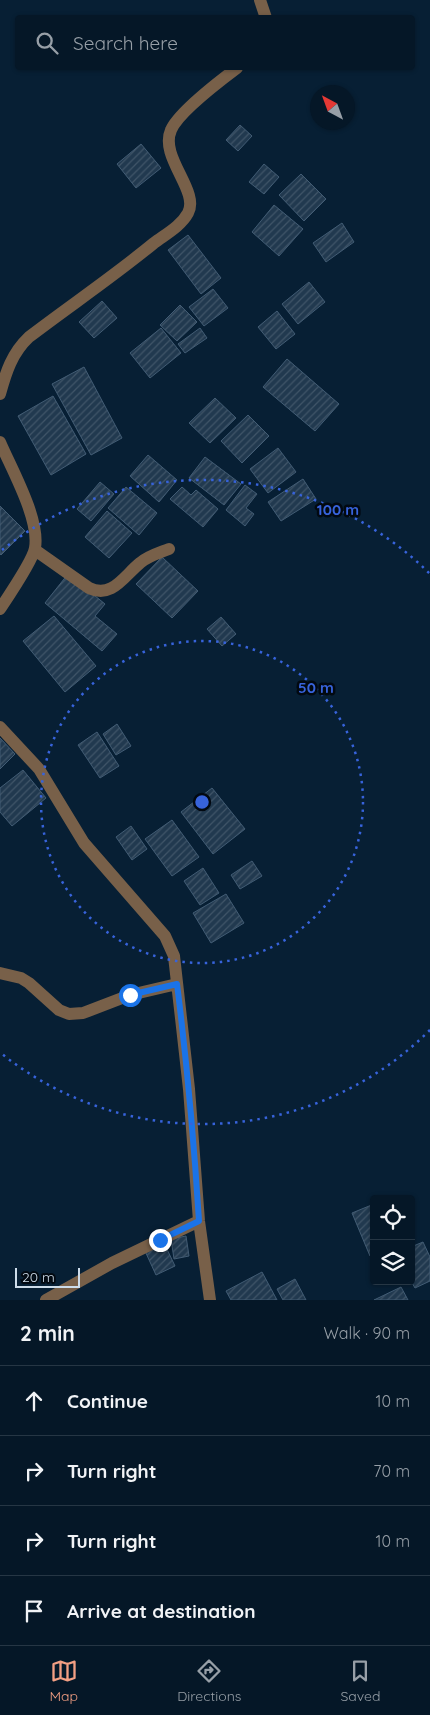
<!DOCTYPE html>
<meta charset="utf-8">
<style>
body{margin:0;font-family:Quicksand,sans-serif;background:#0e202f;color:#f1f3f6}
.controls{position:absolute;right:15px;bottom:15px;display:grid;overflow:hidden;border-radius:5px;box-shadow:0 1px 4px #0004}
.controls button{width:45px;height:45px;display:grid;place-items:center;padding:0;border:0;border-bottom:1px solid #263644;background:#051727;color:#f1f3f6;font:25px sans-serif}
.compass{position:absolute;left:310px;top:85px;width:45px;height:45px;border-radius:50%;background:#051727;box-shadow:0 1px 4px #0004;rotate:319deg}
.scale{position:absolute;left:15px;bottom:12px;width:65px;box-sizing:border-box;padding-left:5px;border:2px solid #cddcea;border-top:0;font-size:14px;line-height:18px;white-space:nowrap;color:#cddcea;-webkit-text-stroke:4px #020911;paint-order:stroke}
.stop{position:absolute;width:15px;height:15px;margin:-11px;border:4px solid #1a73e8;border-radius:50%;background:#fff}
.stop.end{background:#1a73e8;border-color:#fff;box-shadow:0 1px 5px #0008}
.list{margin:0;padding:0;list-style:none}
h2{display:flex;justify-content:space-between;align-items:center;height:65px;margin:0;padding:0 20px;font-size:21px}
h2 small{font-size:16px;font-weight:400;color:#979fa7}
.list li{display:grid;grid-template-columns:32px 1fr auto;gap:15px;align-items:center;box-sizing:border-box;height:70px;padding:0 20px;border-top:1px solid #263644}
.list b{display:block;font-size:19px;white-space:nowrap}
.list em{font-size:16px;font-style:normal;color:#979fa7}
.icon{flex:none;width:28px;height:28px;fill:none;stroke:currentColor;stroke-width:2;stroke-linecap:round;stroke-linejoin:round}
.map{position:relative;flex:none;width:430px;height:1300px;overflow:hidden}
.search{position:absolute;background:#051727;box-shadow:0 1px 4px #0004;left:15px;right:15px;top:15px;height:55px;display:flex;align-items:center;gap:12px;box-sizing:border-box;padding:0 18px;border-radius:5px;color:#979fa7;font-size:19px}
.sheet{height:345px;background:#051727}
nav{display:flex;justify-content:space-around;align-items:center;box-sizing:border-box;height:70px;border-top:1px solid #263644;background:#051727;font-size:14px;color:#979fa7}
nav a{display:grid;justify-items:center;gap:2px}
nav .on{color:#f39f83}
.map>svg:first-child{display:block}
.building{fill:url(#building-hatch);stroke:#425c74}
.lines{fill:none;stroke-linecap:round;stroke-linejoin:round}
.minor{stroke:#786049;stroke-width:12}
.route{stroke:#1a73e8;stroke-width:6}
.ring{fill:none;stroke:#3763db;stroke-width:2.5;stroke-dasharray:2.5 5}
.centre{fill:#3763db;stroke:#020911;stroke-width:2.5}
.ring-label{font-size:15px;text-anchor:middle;font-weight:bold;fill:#3763db;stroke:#020911;stroke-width:5;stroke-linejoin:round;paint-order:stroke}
</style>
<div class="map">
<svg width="430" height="1300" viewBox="0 0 430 1300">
<defs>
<pattern id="building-hatch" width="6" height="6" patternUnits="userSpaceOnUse" patternTransform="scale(1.25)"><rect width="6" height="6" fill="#21394f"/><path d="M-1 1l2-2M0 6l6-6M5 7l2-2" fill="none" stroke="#405568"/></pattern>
</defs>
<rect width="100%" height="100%" fill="#071f34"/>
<path class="building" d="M240 125 252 136 238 151 226 140Z
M141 144 161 168 136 188 117 164Z
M264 164 279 177 264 194 249 182Z
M301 174 326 199 304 221 279 195Z
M274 205 303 229 279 256 252 232Z
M342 223 354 242 326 262 313 243Z
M188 235 221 278 201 294 168 250Z
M309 282 325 302 298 324 282 304Z
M213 289 228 308 204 326 189 307Z
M102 301 117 318 94 338 79 322Z
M180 305 197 322 177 341 160 325Z
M277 311 295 334 276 349 258 327Z
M161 328 181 353 150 378 130 353Z
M200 328 207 338 185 353 178 344Z
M287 359 339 404 315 431 263 387Z
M84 367 122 438 91 455 52 384Z
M53 396 86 454 51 475 18 416Z
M215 398 236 418 210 443 189 423Z
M248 415 269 436 242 463 221 441Z
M278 448 296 472 268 493 250 469Z
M148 455 177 480 159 502 130 476Z
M205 457 241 484 224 505 189 478Z
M303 479 316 499 281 521 268 502Z
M100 482 114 494 91 521 77 509Z
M245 485 257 494 246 508 254 514 245 526 226 510Z
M126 487 157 513 139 535 108 508Z
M182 487 191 495 196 490 218 509 203 527 170 499Z
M0 506 25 531 1 555 0 554Z
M107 511 132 533 109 558 85 537Z
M162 557 198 591 172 618 136 584Z
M68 574 105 604 95 616 117 634 102 651 45 603Z
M54 616 96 666 65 692 23 641Z
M221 617 236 634 222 646 207 629Z
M117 724 131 746 116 755 103 734Z
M97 732 119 766 100 778 78 745Z
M0 738 15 754 0 769Z
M23 770 46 798 12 826 0 812V788Z
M212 788 245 829 213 854 181 812Z
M172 820 199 857 172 876 145 839Z
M131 826 147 849 132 860 116 837Z
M252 861 262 876 240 889 231 875Z
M203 868 219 893 200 905 184 881Z
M226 894 244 923 211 943 193 913Z
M374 1204V1254L370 1256 352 1213Z
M186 1236 189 1256 174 1259 171 1239Z
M423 1242 430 1257V1281L415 1288 411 1281V1247Z
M164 1243 175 1266 156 1275 145 1251Z
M262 1272 277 1300H231L226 1291Z
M295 1279 306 1300H283L277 1289Z
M401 1287 408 1300H374Z"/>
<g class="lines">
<path class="minor" d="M260 0 266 18
M0 394C6 372 12 353 29 337 71 305 114 276 154 243 166 234 181 226 188 213 200 191 159 157 171 130 178 113 221 80 237 68
M0 442C12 470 40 519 35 548 33 560 8 597 0 609
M35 550 89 588C112 599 124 576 140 563 148 556 159 553 169 549
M0 727 39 769 84 843 165 936 174 956 189 1089 199 1221 210 1300
M0 973 21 978 29 983 59 1010 69 1014 83 1013 130 995 177 984
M46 1300 112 1263 199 1221"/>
</g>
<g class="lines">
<path class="route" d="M130 995 177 984C187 1063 194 1142 199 1221L160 1240"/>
</g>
<g class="ring">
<circle cx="202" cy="802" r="161"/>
<path d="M430 1030A322 322 0 0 1 2 1054M2 550A322 322 0 0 1 430 574"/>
</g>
<circle cx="202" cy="802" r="8" class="centre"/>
<g class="ring-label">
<text x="338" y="515">100 m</text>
<text x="316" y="693">50 m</text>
</g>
</svg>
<div class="controls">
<button><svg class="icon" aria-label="locate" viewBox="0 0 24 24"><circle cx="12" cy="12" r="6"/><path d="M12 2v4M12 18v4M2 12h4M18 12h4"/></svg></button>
<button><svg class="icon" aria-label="layers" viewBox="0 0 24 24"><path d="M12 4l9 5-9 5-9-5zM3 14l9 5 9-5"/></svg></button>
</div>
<svg class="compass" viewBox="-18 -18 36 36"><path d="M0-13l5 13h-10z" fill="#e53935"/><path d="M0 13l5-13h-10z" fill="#979fa7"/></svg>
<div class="scale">20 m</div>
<div class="stop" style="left:130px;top:995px"></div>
<div class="stop end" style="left:160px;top:1240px"></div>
<div class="search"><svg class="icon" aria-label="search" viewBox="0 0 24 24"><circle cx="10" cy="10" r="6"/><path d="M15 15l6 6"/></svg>Search here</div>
</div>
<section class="sheet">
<h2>2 min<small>Walk · 90 m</small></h2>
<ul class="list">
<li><svg class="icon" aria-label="ahead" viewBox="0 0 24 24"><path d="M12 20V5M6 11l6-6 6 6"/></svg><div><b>Continue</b></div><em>10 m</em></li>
<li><svg class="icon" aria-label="right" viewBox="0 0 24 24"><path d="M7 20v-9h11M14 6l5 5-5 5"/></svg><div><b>Turn right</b></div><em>70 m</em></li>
<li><svg class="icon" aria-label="right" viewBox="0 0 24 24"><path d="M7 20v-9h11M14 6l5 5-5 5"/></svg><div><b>Turn right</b></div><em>10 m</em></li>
<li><svg class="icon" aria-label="arrive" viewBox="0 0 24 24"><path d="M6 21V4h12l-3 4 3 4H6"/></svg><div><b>Arrive at destination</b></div></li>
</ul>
</section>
<nav>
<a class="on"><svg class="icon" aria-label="map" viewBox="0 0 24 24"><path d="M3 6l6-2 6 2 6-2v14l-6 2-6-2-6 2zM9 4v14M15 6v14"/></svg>Map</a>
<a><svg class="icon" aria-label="directions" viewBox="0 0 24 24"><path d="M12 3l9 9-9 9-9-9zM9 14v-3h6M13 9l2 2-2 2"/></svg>Directions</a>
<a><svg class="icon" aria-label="saved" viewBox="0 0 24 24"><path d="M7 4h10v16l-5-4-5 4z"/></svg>Saved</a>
</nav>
